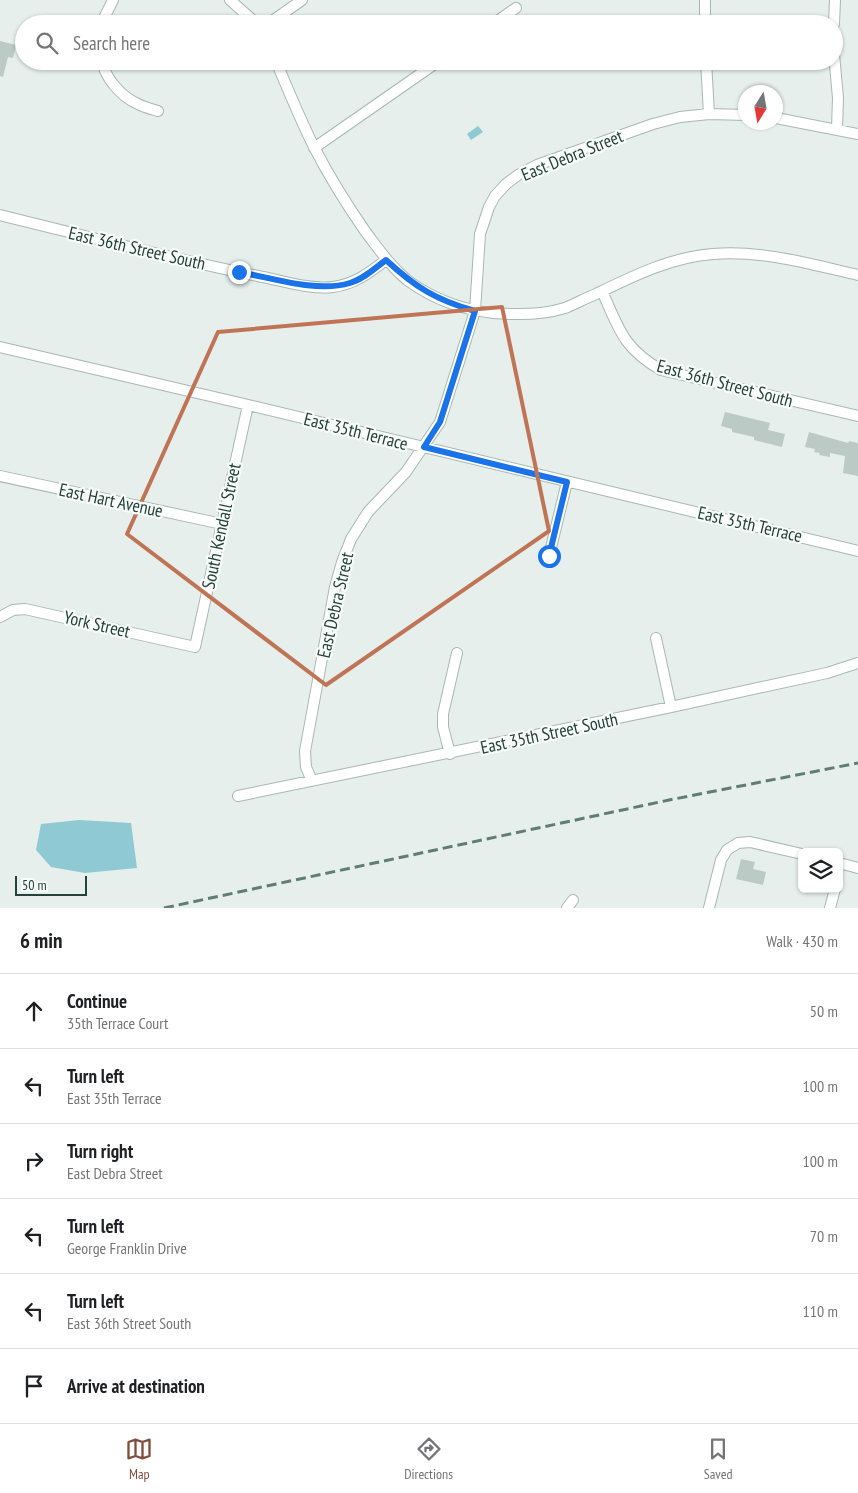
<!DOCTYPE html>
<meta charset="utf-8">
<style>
body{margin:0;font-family:"PT Sans Narrow",sans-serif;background:#f6f6f6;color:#202124}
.controls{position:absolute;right:15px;bottom:15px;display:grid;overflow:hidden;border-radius:8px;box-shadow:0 1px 4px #0004}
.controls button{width:45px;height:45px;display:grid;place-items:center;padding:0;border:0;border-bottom:1px solid #e0e0e0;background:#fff;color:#202124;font:25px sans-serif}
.compass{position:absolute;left:738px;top:85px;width:45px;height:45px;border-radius:50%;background:#fff;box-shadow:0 1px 4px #0004;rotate:191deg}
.scale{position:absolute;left:15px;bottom:12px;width:72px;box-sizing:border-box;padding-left:5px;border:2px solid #24423a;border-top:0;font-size:14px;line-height:18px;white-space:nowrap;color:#24423a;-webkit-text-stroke:4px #f7fbf9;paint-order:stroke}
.stop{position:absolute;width:15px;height:15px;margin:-11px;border:4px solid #1a73e8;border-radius:50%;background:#fff}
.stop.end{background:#1a73e8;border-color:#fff;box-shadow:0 1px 5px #0008}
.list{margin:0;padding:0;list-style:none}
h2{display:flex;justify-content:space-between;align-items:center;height:65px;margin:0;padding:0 20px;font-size:21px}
h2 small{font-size:16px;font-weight:400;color:#757577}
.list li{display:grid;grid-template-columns:32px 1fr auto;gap:15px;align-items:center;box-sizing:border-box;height:75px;padding:0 20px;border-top:1px solid #e0e0e0}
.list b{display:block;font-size:19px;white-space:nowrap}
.list p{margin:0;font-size:16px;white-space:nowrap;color:#757577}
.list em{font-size:16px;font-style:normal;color:#757577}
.icon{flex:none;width:28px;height:28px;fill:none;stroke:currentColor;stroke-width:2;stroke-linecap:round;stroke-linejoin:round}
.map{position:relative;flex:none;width:858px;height:908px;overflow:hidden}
.search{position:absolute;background:#fff;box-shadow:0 1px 4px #0004;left:15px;right:15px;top:15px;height:55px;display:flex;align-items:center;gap:12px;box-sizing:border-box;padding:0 18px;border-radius:28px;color:#757577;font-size:19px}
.sheet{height:515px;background:#fff}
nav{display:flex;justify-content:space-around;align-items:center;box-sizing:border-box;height:70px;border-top:1px solid #e0e0e0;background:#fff;font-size:14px;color:#757577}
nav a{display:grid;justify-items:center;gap:2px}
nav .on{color:#7f4e3f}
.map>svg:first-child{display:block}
.water{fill:#8ec9d4}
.building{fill:#bbcac4}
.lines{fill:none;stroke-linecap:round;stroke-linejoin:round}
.minor-casing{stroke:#a8b8b2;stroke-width:12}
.minor{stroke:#fff;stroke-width:10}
.rail{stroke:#5f7d75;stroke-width:3;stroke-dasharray:10 5;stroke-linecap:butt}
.route{stroke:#1a73e8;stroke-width:6}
.marked{fill:none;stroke:#c07456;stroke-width:4;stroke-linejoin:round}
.labels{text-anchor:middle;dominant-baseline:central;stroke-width:4.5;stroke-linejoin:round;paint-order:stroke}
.street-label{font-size:18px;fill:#24423a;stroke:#f7fbf9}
</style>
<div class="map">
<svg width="858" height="908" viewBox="0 0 858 908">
<rect width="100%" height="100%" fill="#e6efeb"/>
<path class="water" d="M478 126 483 132 471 140 467 134Z
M79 820 131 823 137 868 85 873 51 867 36 850 41 824Z"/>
<path class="building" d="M0 41 16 45 13 58 8 57 3 77 0 76Z
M725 412 770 423 768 430 785 434 782 447 754 440V437L732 432V429L721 426Z
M809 432 848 443 849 441 858 443V476L843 473 845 456 830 453V457L819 455 820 453 814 452 815 449 805 447Z
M741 859 755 862 753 869 766 872 763 885 736 879Z"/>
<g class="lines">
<g class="minor-casing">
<path id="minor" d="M230 0 257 24
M101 24 113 0
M268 24 302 0
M493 24 516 8
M705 24V0
M834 24 835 0
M834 54 838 98 837 129
M102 61C105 78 121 96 136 103 143 107 151 109 158 111
M276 61C288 90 300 119 314 147 329 176 347 205 365 231 378 248 390 266 407 280 433 299 462 310 494 313 517 315 542 315 565 308 575 304 586 298 596 294 633 276 671 257 713 254 763 250 810 264 858 275
M706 61 709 114
M776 118 858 134
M314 148 439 61
M0 215C86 236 172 259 258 276 280 280 311 290 333 287 355 284 369 273 386 260
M602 291C619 329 623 348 661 370L858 416
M0 347 240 403 858 551
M0 476 222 524
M549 556 567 482
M0 617 13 610 25 609 195 647 248 405
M656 638 671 707
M450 754 443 727V714L457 653
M312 781 306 767 305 751 335 587 342 562 351 539 368 512 406 472 440 422 475 311 480 234 489 207 495 196 506 184 518 175 537 165 653 124 680 117 709 114 746 115
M238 796 671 707 827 673 858 663
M839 863 858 868
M567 908 573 900
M709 908 721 860 727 850 738 843 750 842 802 854
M830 908 835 889"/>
</g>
<use href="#minor" class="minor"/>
<path class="rail" d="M164 908 669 800 858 763"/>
</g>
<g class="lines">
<path class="route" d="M239 272C272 278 317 293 350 283 364 279 375 268 386 260 415 287 436 300 475 311L440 422 424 447 567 482 549 556"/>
</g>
<path class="marked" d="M502 307 549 531 326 685 127 534 218 332Z"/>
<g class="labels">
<g class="street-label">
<text transform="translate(572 155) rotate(-22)">East Debra Street</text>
<text transform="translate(137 248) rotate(13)">East 36th Street South</text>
<text transform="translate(725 383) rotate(15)">East 36th Street South</text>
<text transform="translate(356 431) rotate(14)">East 35th Terrace</text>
<text transform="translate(111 500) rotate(12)">East Hart Avenue</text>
<text transform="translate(750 524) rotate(13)">East 35th Terrace</text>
<text transform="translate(221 526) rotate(-78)">South Kendall Street</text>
<text transform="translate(335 605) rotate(-77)">East Debra Street</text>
<text transform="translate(97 624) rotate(13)">York Street</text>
<text transform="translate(549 733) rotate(-12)">East 35th Street South</text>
</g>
</g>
</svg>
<div class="controls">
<button><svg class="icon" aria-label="layers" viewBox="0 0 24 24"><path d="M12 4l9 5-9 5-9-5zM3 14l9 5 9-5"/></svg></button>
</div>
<svg class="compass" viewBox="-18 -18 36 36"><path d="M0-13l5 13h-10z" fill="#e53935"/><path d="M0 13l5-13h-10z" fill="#757577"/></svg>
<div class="scale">50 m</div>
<div class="stop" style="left:549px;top:556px"></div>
<div class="stop end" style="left:239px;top:272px"></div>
<div class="search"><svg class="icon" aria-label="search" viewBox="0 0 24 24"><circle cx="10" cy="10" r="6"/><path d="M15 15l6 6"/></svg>Search here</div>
</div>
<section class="sheet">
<h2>6 min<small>Walk · 430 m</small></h2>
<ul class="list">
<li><svg class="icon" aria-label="ahead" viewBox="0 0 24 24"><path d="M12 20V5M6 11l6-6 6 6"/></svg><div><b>Continue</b><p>35th Terrace Court</p></div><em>50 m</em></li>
<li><svg class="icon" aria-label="left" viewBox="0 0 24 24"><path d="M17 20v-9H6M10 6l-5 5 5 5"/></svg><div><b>Turn left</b><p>East 35th Terrace</p></div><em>100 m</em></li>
<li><svg class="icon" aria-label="right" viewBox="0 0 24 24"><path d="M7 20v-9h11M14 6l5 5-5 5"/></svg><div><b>Turn right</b><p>East Debra Street</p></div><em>100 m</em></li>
<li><svg class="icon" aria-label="left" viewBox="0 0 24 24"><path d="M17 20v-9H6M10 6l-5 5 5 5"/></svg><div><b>Turn left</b><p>George Franklin Drive</p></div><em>70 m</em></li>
<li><svg class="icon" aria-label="left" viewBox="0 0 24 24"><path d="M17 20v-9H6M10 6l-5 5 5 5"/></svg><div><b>Turn left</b><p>East 36th Street South</p></div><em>110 m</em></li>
<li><svg class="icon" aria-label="arrive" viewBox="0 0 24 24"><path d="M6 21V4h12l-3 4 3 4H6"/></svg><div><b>Arrive at destination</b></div></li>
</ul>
</section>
<nav>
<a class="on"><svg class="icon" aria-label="map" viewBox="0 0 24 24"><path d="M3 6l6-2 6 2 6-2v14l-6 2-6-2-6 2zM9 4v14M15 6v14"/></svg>Map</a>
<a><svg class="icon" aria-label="directions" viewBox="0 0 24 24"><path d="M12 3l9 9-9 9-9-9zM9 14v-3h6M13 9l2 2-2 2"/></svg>Directions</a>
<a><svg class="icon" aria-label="saved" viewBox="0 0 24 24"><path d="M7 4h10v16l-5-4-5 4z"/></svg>Saved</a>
</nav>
